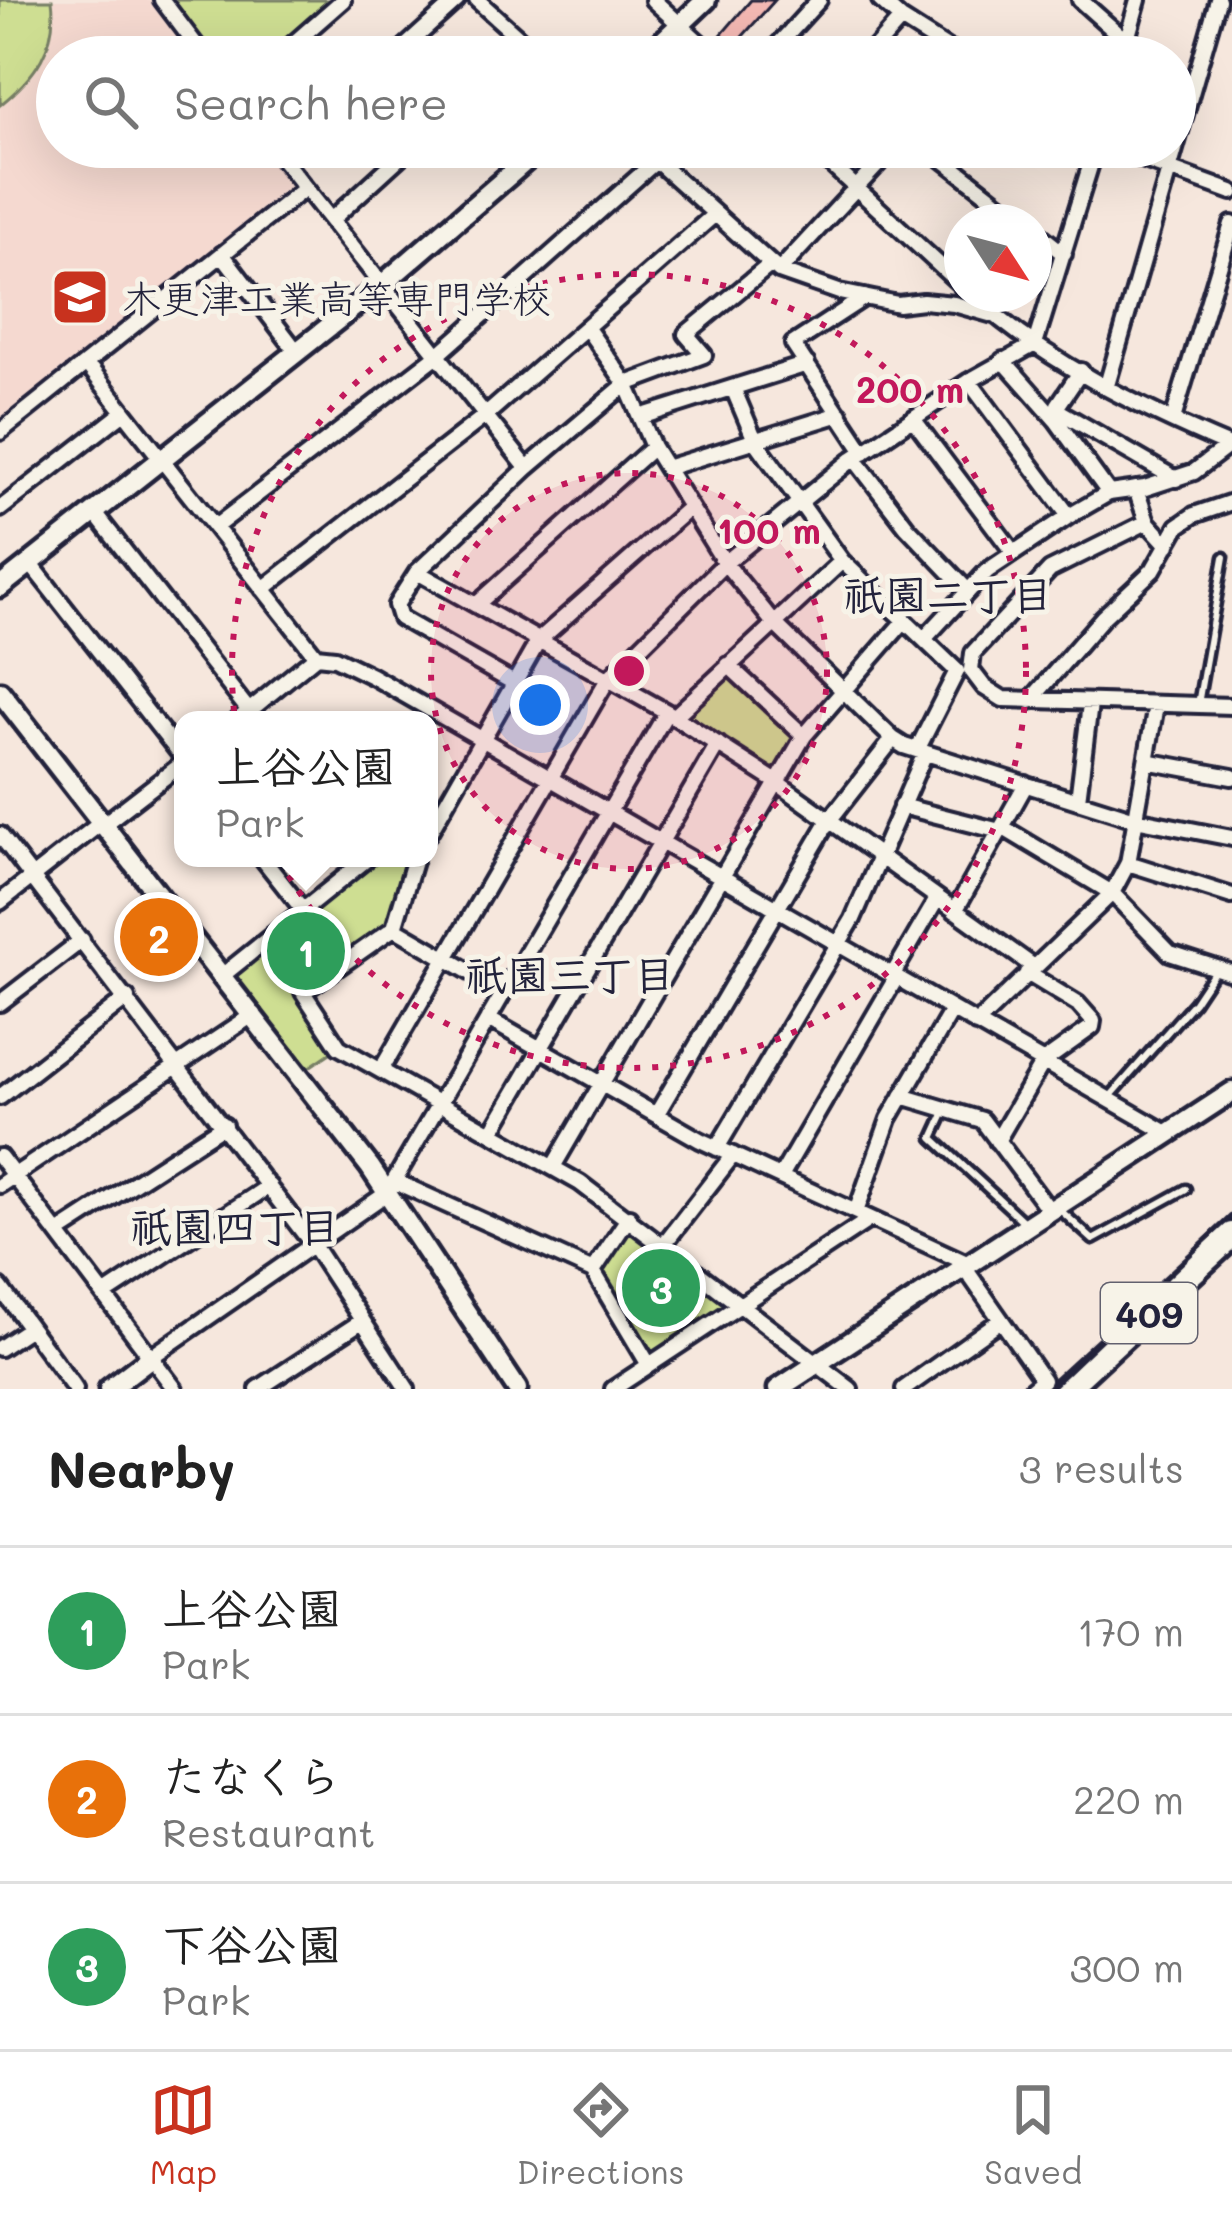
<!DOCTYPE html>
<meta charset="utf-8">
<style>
body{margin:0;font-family:Mali,"Klee One",sans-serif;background:#f6f6f6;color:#222}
.compass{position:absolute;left:944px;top:204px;width:108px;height:108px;border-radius:50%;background:#fff;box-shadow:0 12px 48px #0002;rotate:126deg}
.you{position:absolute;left:540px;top:705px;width:42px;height:42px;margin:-30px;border:9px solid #fff;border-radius:50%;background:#1a73e8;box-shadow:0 0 0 18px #1a73e833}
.badge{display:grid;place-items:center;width:78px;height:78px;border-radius:50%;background:#c8321e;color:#fff;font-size:39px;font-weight:700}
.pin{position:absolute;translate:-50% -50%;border:6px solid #fff;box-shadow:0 3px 12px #0006}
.popup{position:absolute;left:174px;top:711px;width:264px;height:156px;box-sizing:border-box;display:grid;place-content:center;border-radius:24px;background:#fff;filter:drop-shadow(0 3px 9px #0005);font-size:39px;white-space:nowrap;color:#767676}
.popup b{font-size:45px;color:#222}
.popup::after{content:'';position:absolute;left:50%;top:100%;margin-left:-24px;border:24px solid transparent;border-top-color:#fff}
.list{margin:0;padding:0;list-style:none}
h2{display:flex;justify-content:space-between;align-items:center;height:156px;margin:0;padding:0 48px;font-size:51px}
h2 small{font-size:39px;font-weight:400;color:#767676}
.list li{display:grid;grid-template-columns:78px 1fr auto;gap:36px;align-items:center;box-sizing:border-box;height:168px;padding:0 48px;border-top:3px solid #e0e0e0}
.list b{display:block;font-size:45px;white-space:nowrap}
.list p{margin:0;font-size:39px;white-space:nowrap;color:#767676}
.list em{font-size:39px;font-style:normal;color:#767676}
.icon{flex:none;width:66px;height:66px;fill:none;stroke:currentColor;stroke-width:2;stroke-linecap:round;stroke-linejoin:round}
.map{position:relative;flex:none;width:1232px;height:1389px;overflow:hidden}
.search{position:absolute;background:#fff;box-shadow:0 12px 48px #0002;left:36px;right:36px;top:36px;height:132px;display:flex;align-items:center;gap:30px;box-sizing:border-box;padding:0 42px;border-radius:66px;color:#767676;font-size:45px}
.sheet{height:660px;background:#fff}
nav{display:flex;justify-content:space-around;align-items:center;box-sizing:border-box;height:168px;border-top:3px solid #e0e0e0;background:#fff;font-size:33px;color:#767676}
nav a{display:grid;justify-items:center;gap:6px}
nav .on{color:#c8321e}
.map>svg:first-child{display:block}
.built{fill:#f5d9d0}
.green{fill:#cede92;stroke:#788066;stroke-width:3}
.building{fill:#f3b8b3;stroke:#22223b;stroke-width:3}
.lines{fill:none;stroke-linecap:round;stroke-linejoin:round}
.lane-casing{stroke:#22223b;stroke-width:15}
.street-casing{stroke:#22223b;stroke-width:22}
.secondary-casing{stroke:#22223b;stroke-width:27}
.highway-casing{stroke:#22223b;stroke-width:33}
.lane{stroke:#f7f3e8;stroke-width:6}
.street{stroke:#f7f3e8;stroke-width:14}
.secondary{stroke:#f7f3e8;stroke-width:18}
.highway{stroke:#f7f3e8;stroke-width:24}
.rail{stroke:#22223b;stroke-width:4.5}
.ring{fill:none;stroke:#c2185b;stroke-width:6;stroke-dasharray:6 12}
.labels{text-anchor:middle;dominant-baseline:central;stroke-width:10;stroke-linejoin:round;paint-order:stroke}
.shield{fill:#f7f3e8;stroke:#62616f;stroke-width:3}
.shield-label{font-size:36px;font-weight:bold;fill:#22223b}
.poi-label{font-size:39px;fill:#22223b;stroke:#f7f3e8;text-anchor:start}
.neighbourhood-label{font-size:42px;font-weight:bold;fill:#22223b;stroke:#f7f3e8}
.centre{fill:#c2185b;stroke:#f7f3e8;stroke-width:6}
.ring-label{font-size:36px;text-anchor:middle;font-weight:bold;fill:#c2185b;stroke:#f7f3e8;stroke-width:10;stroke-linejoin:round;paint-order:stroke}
</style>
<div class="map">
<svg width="1232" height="1389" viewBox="0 0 1232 1389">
<rect width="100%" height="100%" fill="#f6e7dd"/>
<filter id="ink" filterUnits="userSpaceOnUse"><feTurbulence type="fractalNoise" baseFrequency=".00833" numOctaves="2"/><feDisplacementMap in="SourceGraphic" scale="24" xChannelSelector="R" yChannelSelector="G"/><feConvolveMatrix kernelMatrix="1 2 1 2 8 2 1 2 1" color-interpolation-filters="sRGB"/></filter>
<g filter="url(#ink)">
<path class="built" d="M0 0H152L195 57H57V147H264L294 187 0 426Z"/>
<path class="green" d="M0 0H52C58 46 35 77 0 105Z
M170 0H334L270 57H213Z
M728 665 804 736 775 781 674 717Z
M368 858H415L394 928 304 991 339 1047 299 1074 223 975Z
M629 1217 741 1305 649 1365 593 1271Z"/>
<path class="building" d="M751 0H775L742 37 747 42 739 51 721 35Z
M159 918 177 941 157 958 137 936Z"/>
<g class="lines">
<g class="lane-casing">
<path id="lane" d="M1198 704 1224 557
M1108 1099 1194 1002 1214 972
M945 1112 933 1138 1025 1223
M1059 1209 1093 1240 1186 1189"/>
</g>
<g class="street-casing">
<path id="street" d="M162 0 205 57
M477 0 540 57
M653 0 715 57
M880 0 901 19 961 57
M1080 0 1126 41
M278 57 343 0
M394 57 457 0
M767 57 819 0
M867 57 901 19
M1122 57 1138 0
M273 147 527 468
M641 147 779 271 839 292 898 304 923 301 954 304 993 315
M812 147 962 286
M927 147 1023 222
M1109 147 1232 192
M331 220 411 147
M1034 230 1064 254
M222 254 297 352
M779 271 894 147
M971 294C1043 361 1142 409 1232 447
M586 327 626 384 653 447 725 563 773 622 893 739 904 746 1135 819 1232 838
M1003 360 1056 420 1109 493
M86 363 316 656
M969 381 1069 516
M1107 385 1218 0
M733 388 755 440 842 561 957 671 917 750
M1057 410 1176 479
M640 417 807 364
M1056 418 1058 405 1081 371
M1173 419 1232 224
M914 420 1013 552
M0 432 305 188
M864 452 793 344 865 297
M854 458 907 527 968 591
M666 468 840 414
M1136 489 1147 522 1168 545
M0 509 124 412
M94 512 256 720
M1147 522 1050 570 973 653 971 670 984 687 1003 699 1232 706
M215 527 439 354 656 161
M30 563 183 758
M417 572 667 712 775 781 1034 967
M263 589 486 415 715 214
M476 605 653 447
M925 638 987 571 1069 516 1109 493 1145 488 1194 472 1228 446
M728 665 804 736
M514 683 400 618 396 605 417 572 527 468 626 384 704 355 686 334 771 264
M1030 701 1103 617 1153 570 1178 526 1194 515 1232 502
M674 717 842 561
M238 720 316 656 335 658 372 676 1169 1134
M1146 761 1232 777
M1078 800 1090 704
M901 806 1000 831
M104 824 183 763
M1002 827 1112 893 1170 953 1232 973
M429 833 539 640 690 507
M0 835 313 1245 407 1389
M262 858 303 910
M415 858 394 928 303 992 339 1047 580 1183 850 1389
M1128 863 1232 896
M0 902 102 822
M955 911 1026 784
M394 928 504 992
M223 975 368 858
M892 976 937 899
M0 1003 82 940
M488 1019 700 1140 969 1264
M976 1024 1112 893 1128 863 1156 705
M381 1070 608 679 725 563 854 458 969 381 1035 344 1096 147
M902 1096 982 1120 1050 1211
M0 1097 127 998
M656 1115 828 822 893 739
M492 1132 718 744
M997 1141 1043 1062 1092 1027 1093 1021 1078 1004 1027 973
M717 1148 853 919 925 753
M0 1157 175 1389
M553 1167 804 736 904 621
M781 1176 896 978
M394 1181 593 1271 649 1365
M0 1185 254 1014
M856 1212 889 1119 952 1010
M59 1232 224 1125
M664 1244 733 1155
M964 1267 1043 1380 1032 1389
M593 1271 629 1217
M0 1287 75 1389
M105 1294 269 1186
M0 1348 30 1328
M151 1357 387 1193 667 712
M258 1389 362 1321
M613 1389 870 1219
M904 1389 1001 1320"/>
</g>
<g class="secondary-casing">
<path id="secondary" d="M646 57 706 0
M0 587 383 284 542 147
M0 692 370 1167 517 1389
M109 1389 151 1357
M778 1389 1232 1092"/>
</g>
<g class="highway-casing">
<path id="highway" d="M1065 1389 1232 1235"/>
</g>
<use href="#lane" class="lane"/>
<use href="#street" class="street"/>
<use href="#secondary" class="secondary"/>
<use href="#highway" class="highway"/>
<path class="rail" d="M1049 1389 1232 1215"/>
</g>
</g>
<circle cx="629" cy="671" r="198" fill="#c2185b" fill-opacity=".12"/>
<g class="ring">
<circle cx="629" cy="671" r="198"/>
<circle cx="629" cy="671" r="397"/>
</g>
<defs>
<g id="university-square" transform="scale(3)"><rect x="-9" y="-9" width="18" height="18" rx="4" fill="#c8321e" stroke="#f7f3e8"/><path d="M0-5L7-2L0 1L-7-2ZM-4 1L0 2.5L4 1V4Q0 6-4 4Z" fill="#fff"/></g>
</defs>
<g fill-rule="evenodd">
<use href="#university-square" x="80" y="297"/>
</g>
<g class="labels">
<rect class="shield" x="1101" y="1283" width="96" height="60" rx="9"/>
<g class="shield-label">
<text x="1149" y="1313">409</text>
</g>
<g class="poi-label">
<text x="122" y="297">木更津工業高等専門学校</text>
</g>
<g class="neighbourhood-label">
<text x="948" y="593">祇園二丁目</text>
<text x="570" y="973">祇園三丁目</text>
<text x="235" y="1225">祇園四丁目</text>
</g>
</g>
<circle cx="629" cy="671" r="18" class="centre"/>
<g class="ring-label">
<text x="910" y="403">200 m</text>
<text x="769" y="544">100 m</text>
</g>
</svg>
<svg class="compass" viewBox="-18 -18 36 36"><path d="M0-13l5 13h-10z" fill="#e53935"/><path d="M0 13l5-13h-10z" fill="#767676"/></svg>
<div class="you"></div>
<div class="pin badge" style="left:306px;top:951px;background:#2e9e5b">1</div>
<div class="popup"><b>上谷公園</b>Park</div>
<div class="pin badge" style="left:159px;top:937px;background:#e8710a">2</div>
<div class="pin badge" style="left:661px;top:1288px;background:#2e9e5b">3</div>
<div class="search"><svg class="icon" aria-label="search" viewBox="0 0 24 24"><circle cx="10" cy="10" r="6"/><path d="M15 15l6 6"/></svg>Search here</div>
</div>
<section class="sheet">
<h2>Nearby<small>3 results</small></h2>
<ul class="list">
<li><span class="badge" style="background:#2e9e5b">1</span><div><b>上谷公園</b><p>Park</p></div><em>170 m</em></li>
<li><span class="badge" style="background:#e8710a">2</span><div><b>たなくら</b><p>Restaurant</p></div><em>220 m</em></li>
<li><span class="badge" style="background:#2e9e5b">3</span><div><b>下谷公園</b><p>Park</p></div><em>300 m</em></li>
</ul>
</section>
<nav>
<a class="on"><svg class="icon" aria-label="map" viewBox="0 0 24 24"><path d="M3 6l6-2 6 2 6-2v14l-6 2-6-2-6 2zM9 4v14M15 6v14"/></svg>Map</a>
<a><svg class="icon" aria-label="directions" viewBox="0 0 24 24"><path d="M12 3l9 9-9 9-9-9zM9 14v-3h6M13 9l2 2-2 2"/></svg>Directions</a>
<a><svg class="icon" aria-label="saved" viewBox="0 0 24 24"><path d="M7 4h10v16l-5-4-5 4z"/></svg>Saved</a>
</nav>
